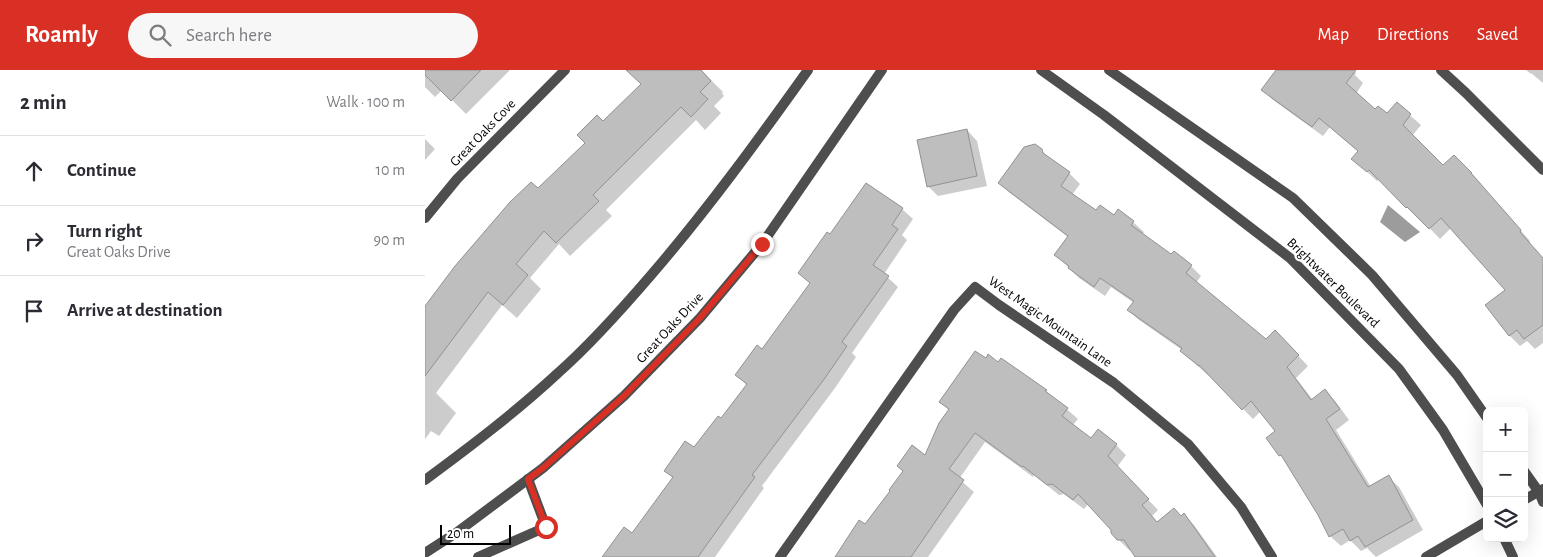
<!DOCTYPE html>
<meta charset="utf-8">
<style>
body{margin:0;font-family:"Alegreya Sans",sans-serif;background:#f7f7f7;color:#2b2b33}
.controls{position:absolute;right:15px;bottom:15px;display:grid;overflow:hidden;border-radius:8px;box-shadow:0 5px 20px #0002}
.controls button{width:45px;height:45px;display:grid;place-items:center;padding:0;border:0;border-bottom:1px solid #e1e1e2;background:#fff;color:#2b2b33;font:25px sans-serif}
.scale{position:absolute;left:15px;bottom:12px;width:71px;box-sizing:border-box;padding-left:5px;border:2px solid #000;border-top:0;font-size:14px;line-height:18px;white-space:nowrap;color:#000;-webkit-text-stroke:4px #fff;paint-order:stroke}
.stop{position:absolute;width:15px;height:15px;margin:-11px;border:4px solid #d93025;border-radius:50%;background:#fff}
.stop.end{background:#d93025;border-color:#fff;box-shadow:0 1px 5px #0008}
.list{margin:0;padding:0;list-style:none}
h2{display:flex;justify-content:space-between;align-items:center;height:65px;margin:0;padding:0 20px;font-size:21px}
h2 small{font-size:16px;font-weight:400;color:#7c7c81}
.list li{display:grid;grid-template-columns:32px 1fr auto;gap:15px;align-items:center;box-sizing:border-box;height:70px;padding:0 20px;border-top:1px solid #e1e1e2}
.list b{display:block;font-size:19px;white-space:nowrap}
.list p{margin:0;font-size:16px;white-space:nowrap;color:#7c7c81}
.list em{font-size:16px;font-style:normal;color:#7c7c81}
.icon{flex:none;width:28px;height:28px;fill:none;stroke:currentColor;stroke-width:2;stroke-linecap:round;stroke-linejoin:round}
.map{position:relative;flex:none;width:1118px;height:487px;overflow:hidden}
header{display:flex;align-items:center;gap:30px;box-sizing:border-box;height:70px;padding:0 25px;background:#d93025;color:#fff}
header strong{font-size:24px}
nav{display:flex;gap:28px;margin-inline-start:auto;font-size:18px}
.search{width:350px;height:45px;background:#f7f7f7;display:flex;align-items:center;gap:12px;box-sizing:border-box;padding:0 18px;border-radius:28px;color:#7c7c81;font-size:19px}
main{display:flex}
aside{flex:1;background:#fff}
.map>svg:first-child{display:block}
.water{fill:#9c9c9c}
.shadow{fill:#0003}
.building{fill:#bebebe;stroke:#929292}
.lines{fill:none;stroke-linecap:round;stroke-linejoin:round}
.service{stroke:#4e4e4e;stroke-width:10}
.minor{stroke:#4e4e4e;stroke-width:10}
.tertiary{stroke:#4e4e4e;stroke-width:10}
.route{stroke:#d93025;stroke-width:6}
.labels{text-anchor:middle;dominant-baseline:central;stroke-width:4.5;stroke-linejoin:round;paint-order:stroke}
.street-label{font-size:14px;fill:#000;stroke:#fff}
</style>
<header>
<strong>Roamly</strong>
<div class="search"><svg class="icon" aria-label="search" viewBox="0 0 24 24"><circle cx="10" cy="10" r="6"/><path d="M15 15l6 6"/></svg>Search here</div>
<nav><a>Map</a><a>Directions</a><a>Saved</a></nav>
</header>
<main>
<aside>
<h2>2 min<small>Walk · 100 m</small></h2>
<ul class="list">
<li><svg class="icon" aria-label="ahead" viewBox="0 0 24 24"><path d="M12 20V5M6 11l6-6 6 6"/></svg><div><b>Continue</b></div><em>10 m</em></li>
<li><svg class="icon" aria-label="right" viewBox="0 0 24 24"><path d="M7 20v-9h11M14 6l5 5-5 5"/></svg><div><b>Turn right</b><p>Great Oaks Drive</p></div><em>90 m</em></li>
<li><svg class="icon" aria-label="arrive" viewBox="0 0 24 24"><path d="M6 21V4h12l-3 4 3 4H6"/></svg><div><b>Arrive at destination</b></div></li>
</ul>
</aside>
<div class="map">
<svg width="1118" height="487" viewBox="0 0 1118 487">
<rect width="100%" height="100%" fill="#fff"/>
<path class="water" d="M963 135 995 162 980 172 955 152Z"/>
<path class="shadow" d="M0 0H85L41 44 17 20 10 27 0 17Z
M217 0H276L298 22 297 23 299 26 289 36 296 43 280 60 271 50 181 140 187 146 145 186 134 174 105 208 116 219 92 248 77 235 11 323 31 343 14 366 6 361 0 369V238L113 120 162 73 178 53 217 15Z
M853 0H928L931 3 930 5 938 13 931 24 950 41 963 45 972 34 996 55 987 66 1018 97 1029 86 1056 114H1055L1105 171 1104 173 1118 189V273L1110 279 1102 271 1095 276 1085 266 1062 235 1082 220 1026 158 1015 169 993 146 992 147 954 109 952 111 928 89 934 82 905 57 898 66 848 30 838 20Z
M1101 0H1118V13L1106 3V4Z
M542 60 552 71 562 116 513 126 503 116Z
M0 69 10 79 0 90Z
M616 80 627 91 644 103 655 114 647 125 671 142 689 147 693 141 708 152 719 162 717 165 747 186 766 196 776 206 771 213 841 270 860 272 883 296 871 308 888 330 900 321 910 331 924 350 911 360 946 417 963 407 974 417 998 460 951 487 942 478 936 481 925 470 916 476 905 466 894 445 860 389 855 385 852 361 836 341 828 349 785 305 784 306 767 291 757 280 714 250 703 240 709 233 686 217 680 226 654 208 631 185 643 167 585 123 575 113Z
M442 114 477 139 488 149 477 165 482 170 459 204 473 217 427 283 431 287 410 318 337 416 339 418 290 487H179L208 465 248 408 241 400 269 379 297 350 323 316 311 305 337 281 386 213 406 166Z
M561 290 574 293 576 290 621 321 653 349 647 356 666 370 691 375 701 385 692 397 733 440 727 446 733 453 756 447 759 445 769 455 792 487H711L707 480H704L687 463 688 459 664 433 659 439 639 424 634 425 609 405 608 407 560 372 534 409 549 422 503 487H411L440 456 500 387 525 341 515 332Z"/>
<path class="building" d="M0 0H56L26 31 0 5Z
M201 0H276L286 11 275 22 283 29 266 47 256 37 168 125 174 131 131 173 119 161 91 194 103 205 78 235 63 222 0 306V236L30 196 85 132 106 112 113 118 160 73 152 65 172 45 178 51 216 14Z
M851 0H931L921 13 950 39 953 36 962 43 972 32 986 44 978 55 1018 95 1029 85 1047 103H1046L1096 160 1095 162 1118 188V255L1099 269 1092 260 1084 266 1060 235 1080 220 1016 148 1004 159 982 137 981 138 944 100 942 102 926 89 933 81 894 48 887 57 836 20Z
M542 59 552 106 502 117 492 70Z
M610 74 617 79 618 83 645 102 636 116 671 140 675 135 689 145 693 139 709 151 706 155 746 184 749 181 767 195 761 203 841 269 850 260 874 285 862 297 886 330 900 319 915 339 901 349 943 417 964 405 988 450 940 477 933 466 925 471 918 459 904 467 893 445 856 385 854 386 841 368 850 361 826 331 817 340 774 295V296L755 281 757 278 702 240 709 231 675 208 669 217 643 198 644 196 629 185 643 166 573 113 599 77Z
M441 113 478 138 467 155 473 159 448 195 464 206 417 272 422 276 400 308 327 405 330 407 273 487H177L199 457 207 463 248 407 239 401 260 371 269 377 293 346 296 348 322 314 310 305 332 275 337 279 385 213 373 203 402 162 405 164Z
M550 281 561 288 563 284 573 292 576 288 622 320 620 321 643 338 637 346 666 368 673 359 692 374 683 386 724 429 717 435 732 452 749 438 756 446 759 443 790 487H710L699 470H692L686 463V460L653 424 648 430 627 414 622 415 598 396 597 397 550 363 524 399 539 410 486 487H410L434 450 440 454 465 421 464 420 478 401 472 396 487 375 500 385 514 353 524 339 514 332Z"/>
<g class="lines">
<path class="service" d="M53 487 121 457 103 409"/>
<path class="minor" d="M1016 0 1041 23 1118 100
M0 148 32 109 140 0
M1099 430 1118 419
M355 487 529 240 550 217 574 235 689 313 763 374 816 437 847 487
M1001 487 1062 451"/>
<path class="tertiary" d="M616 0 679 45 865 188 974 299 1018 360 1062 435
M684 0 868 128 947 205 1032 305 1062 348
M1099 401 1114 422 1118 432
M0 410C46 376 91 342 133 303 167 273 197 239 227 204 283 139 333 70 383 0
M1079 468 1088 487
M0 483 31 463 118 398 199 326 275 248 337 174 457 0"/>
</g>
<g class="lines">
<path class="route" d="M121 457 103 409 118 398 199 326 275 248 337 174"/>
</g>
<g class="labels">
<g class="street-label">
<text transform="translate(58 63) rotate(-46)">Great Oaks Cove</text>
<text transform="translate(908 213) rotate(44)">Brightwater Boulevard</text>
<text transform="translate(625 252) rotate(35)">West Magic Mountain Lane</text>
<text transform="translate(245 258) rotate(-47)">Great Oaks Drive</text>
</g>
</g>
</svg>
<div class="controls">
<button>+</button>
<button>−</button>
<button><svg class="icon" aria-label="layers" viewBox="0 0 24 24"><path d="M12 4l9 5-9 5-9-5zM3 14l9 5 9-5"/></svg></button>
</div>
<div class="scale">20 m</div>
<div class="stop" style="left:121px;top:457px"></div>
<div class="stop end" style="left:337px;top:174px"></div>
</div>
</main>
